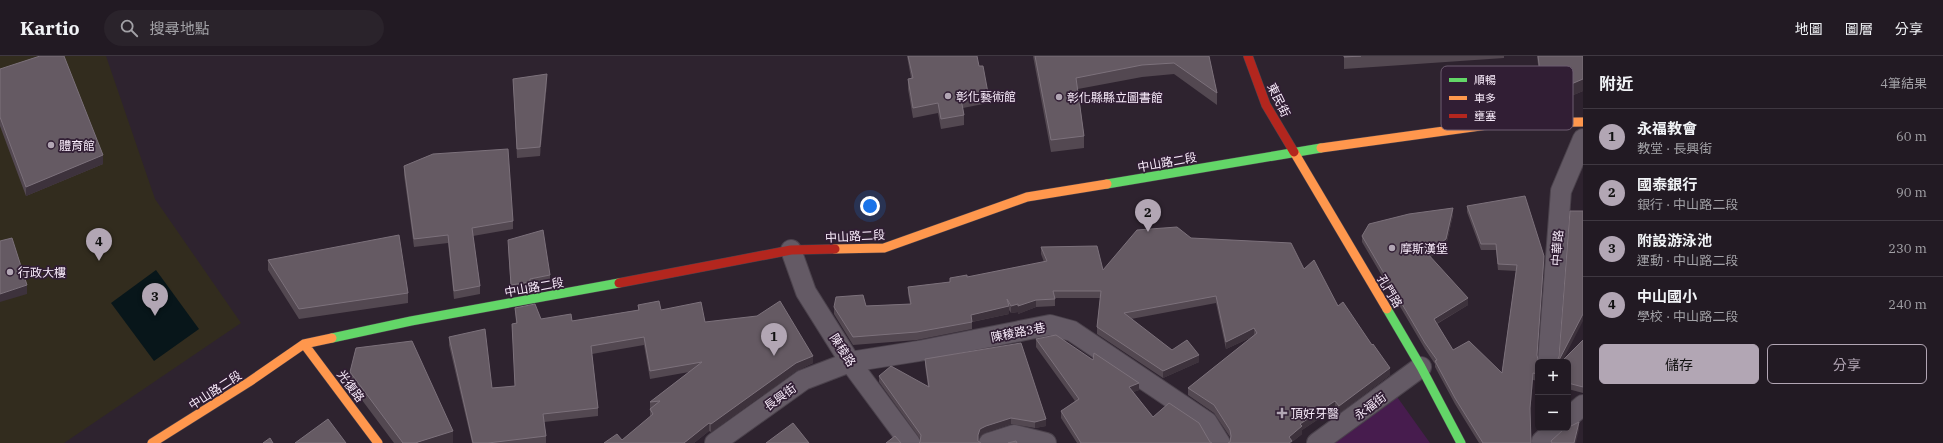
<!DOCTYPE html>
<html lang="zh-TW">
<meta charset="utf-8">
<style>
body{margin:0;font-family:"IBM Plex Serif","Noto Sans TC",serif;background:#2a232b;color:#f1f3f6}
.controls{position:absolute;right:12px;bottom:12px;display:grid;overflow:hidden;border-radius:6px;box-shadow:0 2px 6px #0003}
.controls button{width:36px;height:36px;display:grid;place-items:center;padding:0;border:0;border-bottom:1px solid #3f3841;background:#221a23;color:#f1f3f6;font:20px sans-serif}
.you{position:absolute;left:870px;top:150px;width:14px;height:14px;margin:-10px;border:3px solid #fff;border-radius:50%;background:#1a73e8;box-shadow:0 0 0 6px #1a73e833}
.badge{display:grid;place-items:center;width:26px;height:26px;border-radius:50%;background:#b2a6b4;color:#111;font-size:13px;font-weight:700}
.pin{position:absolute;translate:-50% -33px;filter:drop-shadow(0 1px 2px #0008)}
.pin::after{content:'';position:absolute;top:21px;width:14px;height:12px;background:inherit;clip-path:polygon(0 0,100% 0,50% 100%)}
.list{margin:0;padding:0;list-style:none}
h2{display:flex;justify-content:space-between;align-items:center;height:52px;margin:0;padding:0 16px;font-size:17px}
h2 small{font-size:13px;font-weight:400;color:#a2a1a6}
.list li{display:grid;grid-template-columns:26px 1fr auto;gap:12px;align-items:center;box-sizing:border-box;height:56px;padding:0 16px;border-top:1px solid #3f3841}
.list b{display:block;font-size:15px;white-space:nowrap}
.list p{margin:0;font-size:13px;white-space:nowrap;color:#a2a1a6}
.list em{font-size:13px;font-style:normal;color:#a2a1a6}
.actions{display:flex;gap:8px;padding:12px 16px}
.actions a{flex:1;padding:9px 0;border:1px solid #b2a6b4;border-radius:6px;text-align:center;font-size:14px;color:#b2a6b4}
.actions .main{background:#b2a6b4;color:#111}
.icon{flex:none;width:22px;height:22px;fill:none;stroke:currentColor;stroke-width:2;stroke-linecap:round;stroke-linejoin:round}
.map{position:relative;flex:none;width:1583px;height:387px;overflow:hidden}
header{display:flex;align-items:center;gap:24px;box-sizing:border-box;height:56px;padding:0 20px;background:#221a23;border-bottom:1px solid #3f3841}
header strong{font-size:19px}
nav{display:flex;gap:22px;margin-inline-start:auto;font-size:14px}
.search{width:280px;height:36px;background:#2a232b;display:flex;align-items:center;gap:10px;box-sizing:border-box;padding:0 14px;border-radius:22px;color:#a2a1a6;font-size:15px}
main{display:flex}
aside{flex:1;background:#221a23}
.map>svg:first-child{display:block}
.education{fill:#322c1e}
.green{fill:#471c4e}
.water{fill:#08161a}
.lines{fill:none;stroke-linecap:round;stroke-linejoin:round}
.street-casing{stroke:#4b424c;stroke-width:22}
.fast-casing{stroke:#4b424c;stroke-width:10}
.slow-casing{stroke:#4b424c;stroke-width:10}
.jam-casing{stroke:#4b424c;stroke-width:10}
.street{stroke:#645a65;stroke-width:20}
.fast{stroke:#63d668;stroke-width:9}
.slow{stroke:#ff974d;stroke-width:9}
.jam{stroke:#b3261e;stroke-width:9}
.wall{fill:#534851}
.shaded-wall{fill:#3d323c}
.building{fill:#655a63;stroke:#7c717b}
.poi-dot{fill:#b2a6b4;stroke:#311e34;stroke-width:1.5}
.labels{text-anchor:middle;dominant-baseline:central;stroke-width:3.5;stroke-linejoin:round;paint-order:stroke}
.poi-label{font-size:12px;fill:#f9ecfb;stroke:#311e34;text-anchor:start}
.street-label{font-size:12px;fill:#f9ecfb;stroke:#311e34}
.key{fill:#311e34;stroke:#6d5c70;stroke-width:1}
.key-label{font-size:11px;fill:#f9ecfb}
</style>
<header>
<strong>Kartio</strong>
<div class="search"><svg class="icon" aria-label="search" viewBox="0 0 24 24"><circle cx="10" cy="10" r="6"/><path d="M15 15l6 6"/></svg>搜尋地點</div>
<nav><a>地圖</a><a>圖層</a><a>分享</a></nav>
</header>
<main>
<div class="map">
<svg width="1583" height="387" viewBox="0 0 1583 387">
<rect width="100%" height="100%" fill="#2e232f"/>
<path class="education" d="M0 0H106L155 143 241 267 64 387H0Z"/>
<path class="green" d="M1395 338 1430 387H1329Z"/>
<path class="water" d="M156 214 199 273 154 305 111 247Z"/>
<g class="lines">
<g class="street-casing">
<path id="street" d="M791 194 806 236 850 306 910 387
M1548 306 1561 135 1583 83
M1568 362 1583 349
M1542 385 1557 372
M715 387 803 324 850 306 919 295 1050 269 1072 275 1207 366 1220 387
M989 387 1014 379 1046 387
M1317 387 1421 311"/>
</g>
<g class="fast-casing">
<path id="fast" d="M1107 128 1321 92
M1387 253 1421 311 1461 387
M332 282 411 265 619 227"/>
</g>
<g class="slow-casing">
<path id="slow" d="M1321 92 1502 67 1583 66
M1294 96 1387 253
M835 193 884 192 1027 141 1107 128
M304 288 378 387
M152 387 249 326 304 288 332 282"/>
</g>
<g class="jam-casing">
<path id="jam" d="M1248 0 1266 49 1294 96
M619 227 791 194 835 193"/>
</g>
<use href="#street" class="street"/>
<use href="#fast" class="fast"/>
<use href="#slow" class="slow"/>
<use href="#jam" class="jam"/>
</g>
<path class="wall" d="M907 0H977L979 10 988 37V47L963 52 964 59V69L941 73 938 57 913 62 908 33V23L911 22Z
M1033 0H1209L1217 37V49L1174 18 1142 21 1078 33 1084 80V92L1051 96Z
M1344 0H1504V2L1344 13Z
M1537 0H1583V35L1543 52Z
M0 13 103 108 26 140 0 70Z
M513 23 547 27 540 100 517 102Z
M404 110 513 165V173L473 180 480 230V238L454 243 448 187 414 191 404 119Z
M1467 150 1544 206 1537 301 1538 306V325L1533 324 1530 357 1531 387H1479L1455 348 1435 311V308L1425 293 1362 186V180L1453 159 1446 190 1430 201 1468 249 1437 268 1453 294 1502 317 1516 215 1498 214 1496 194H1481L1467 156Z
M1191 182 1304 213 1338 250 1390 319 1339 357 1335 352 1302 374V378L1292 386V387L1230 386V381L1214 357 1188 339V332L1252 281 1226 293 1216 247 1131 263 1172 294 1199 306 1163 322 1097 278V271L1100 242H1055V250L1036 251 1018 258V256L1011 257 1009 254V258L972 266V273L917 284 853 289 834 258V251L910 248 908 238V231L950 226 967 221 1044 206 1041 198V191L1103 214Z
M508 190 550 219V226L530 229V232L511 235Z
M268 204 408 237V247L299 263 268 214Z
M638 249 661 254 705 266 813 307 796 315 711 376 709 375 694 387H604L622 384 650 361V346L689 316 650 323 644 289 592 298 598 352V360L544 366 546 380V387H472L449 289V281L492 332 515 330 512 268 516 267 515 252 541 263 572 265 638 254Z
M1036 283 1093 304 1139 334 1133 336 1153 361 1212 387H1077L1061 362V355L1075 345 1036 291Z
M1583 284V337L1568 333V306L1562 305Z
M925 303 1046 370 1035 372 1011 368 986 376 980 380 978 384 920 386 921 384 879 326V320L928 331 925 309Z
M350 316 453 387H394L350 328Z"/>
<path class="shaded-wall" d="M547 18V27L540 100V91Z
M1583 23V35L1543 52V40Z
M103 99V108L26 140V131Z
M1453 152V159L1446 190 1427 204V197Z
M1544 200V206L1537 305V299Z
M27 229V238L0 246V238Z
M1468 242V249L1434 269V263Z
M1036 244V251L1018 258V250Z
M1018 248V256L1011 257V250Z
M1009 250V258L971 266V259Z
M1583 258V265L1562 306H1558Z
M1254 272V280L1226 293V286Z
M1199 299V306L1163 322V315Z
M813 300V307L796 315 711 376V368L796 307Z
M1390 312V319L1339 357V350Z
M1533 317V324L1530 358V352Z
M1139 327V334L1129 338V331Z
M1335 345V352L1302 374V378L1292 386V387H1289V381L1300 368Z
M1011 362V368L986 376 980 380 978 385V379L980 373 986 370Z
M1046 363V370L1035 372V366Z
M1579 366V374L1576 387H1574Z
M709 367V375L694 387H684Z
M453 375V387H416L418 386Z"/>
<path class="building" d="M40 0H64L103 99 26 131 0 61V13Z
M908 0H977L979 10H983L988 37 961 43 964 59 941 63 938 47 913 52 908 23 913 22Z
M1035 0H1209L1217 37 1174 7 1142 9 1076 22 1084 80 1051 84Z
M1344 0H1361L1344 1Z
M1538 0H1583V23L1543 40Z
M547 18 540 91 517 93 513 23Z
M508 93 513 165 472 172 480 230 454 235 448 179 414 183 404 110 433 98Z
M1525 140 1544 200 1537 299 1538 304 1539 306H1538V318L1533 317 1530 352 1531 387H1483L1455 342 1435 305 1437 304 1425 287 1362 180 1369 168 1409 158 1453 152 1446 183 1427 197 1468 242 1434 263 1453 294 1469 285 1502 317 1517 209 1498 208 1496 188H1481L1467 150Z
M1570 155H1583V258L1558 306H1557L1559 300Z
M1177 171 1191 182 1291 187 1304 213 1314 204 1338 250 1343 246 1372 289 1373 288 1390 312 1339 350 1335 345 1300 368 1302 370 1289 381 1292 385 1289 387H1228L1230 386 1231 380 1230 374 1214 349 1188 332 1257 277 1254 272 1226 286 1216 240 1124 257 1172 294 1187 284 1199 299 1163 315 1097 271 1101 235H1053L1055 243 1036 244 1018 250V248L1011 250 1007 243 1009 250 971 259 972 266 917 276 853 281 834 251 836 241 863 239 866 250 911 248 908 231 950 226V222L967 219V221L1047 205 1041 191 1097 190 1103 214 1137 174Z
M543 174 550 219 530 223V226L511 229 508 184Z
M399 179 408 237 299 253 268 204Z
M12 182 27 229 0 238V185Z
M659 245 661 254 701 246 705 266 757 260 780 245 813 300 796 307 711 368 709 367 684 387H604L617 378 622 384 653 358 650 353 660 345 650 346 702 306 650 315 644 281 591 290 598 352 543 358 546 380 488 387H473L449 281 485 273 492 332 515 330 512 268 517 267 515 252 535 248 541 263 571 258 572 265 639 254 638 249Z
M1056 279 1093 304 1094 297 1139 327 1129 331 1153 361 1169 347 1199 367 1210 386 1212 387H1081L1061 355 1079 343 1036 283Z
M1583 284V331L1568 327V306H1561Z
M412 285 453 375 418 386 416 387H403L350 316 356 292Z
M1021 287 1046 363 1035 366 1011 362 986 370 980 373 978 379V385L981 387H919L920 386 921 379 879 320 891 310 929 331 925 303Z
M328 363 346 387H295Z
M1579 366 1574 387H1552L1551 385 1563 374Z
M793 367 809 387H766Z
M895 380 901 387H886Z
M270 382 273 387H263Z
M1016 385 1017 387H1008Z"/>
<g class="poi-dot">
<circle cx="948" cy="40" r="4"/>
<circle cx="1059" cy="41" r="4"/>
<circle cx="51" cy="89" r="4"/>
<circle cx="1392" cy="192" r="4"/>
<circle cx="10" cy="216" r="4"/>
<path d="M1280 351h4v4h4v4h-4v4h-4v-4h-4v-4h4z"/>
</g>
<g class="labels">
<g class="poi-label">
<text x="956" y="40">彰化藝術館</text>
<text x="1067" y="41">彰化縣縣立圖書館</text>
<text x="59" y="89">體育館</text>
<text x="1400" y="192">摩斯漢堡</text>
<text x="18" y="216">行政大樓</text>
<text x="1291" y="357">頂好牙醫</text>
</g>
<g class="street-label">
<text transform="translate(1279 44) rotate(64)">東民街</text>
<text transform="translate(1167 106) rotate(-10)">中山路二段</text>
<text transform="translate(855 180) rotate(-3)">中山路二段</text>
<text transform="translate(1557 192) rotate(-86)">中華路</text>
<text transform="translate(534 231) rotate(-10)">中山路二段</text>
<text transform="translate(1390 235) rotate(59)">孔門路</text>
<text transform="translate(1018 276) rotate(-11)">陳稜路3巷</text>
<text transform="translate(843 294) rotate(57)">陳稜路</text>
<text transform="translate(351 330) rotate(53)">光復路</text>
<text transform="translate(215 334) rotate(-33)">中山路二段</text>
<text transform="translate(780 341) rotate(-36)">長興街</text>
<text transform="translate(1370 350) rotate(-37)">永福街</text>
</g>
</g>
<rect x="1441" y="10" width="132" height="64" rx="6" class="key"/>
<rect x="1449" y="22" width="18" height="4" fill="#63d668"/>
<rect x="1449" y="40" width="18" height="4" fill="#ff974d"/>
<rect x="1449" y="58" width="18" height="4" fill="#b3261e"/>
<g class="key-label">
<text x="1474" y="28">順暢</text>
<text x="1474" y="46">車多</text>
<text x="1474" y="64">壅塞</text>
</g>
</svg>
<div class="controls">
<button>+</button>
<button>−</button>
</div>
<div class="you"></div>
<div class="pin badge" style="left:774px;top:300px">1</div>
<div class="pin badge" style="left:1148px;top:176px">2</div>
<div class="pin badge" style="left:155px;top:260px">3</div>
<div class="pin badge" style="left:99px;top:205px">4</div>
</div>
<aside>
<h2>附近<small>4筆結果</small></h2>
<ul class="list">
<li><span class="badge">1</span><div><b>永福教會</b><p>教堂 · 長興街</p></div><em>60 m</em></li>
<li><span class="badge">2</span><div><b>國泰銀行</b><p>銀行 · 中山路二段</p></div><em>90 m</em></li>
<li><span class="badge">3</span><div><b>附設游泳池</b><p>運動 · 中山路二段</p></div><em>230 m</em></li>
<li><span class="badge">4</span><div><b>中山國小</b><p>學校 · 中山路二段</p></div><em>240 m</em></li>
</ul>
<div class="actions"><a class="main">儲存</a><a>分享</a></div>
</aside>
</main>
